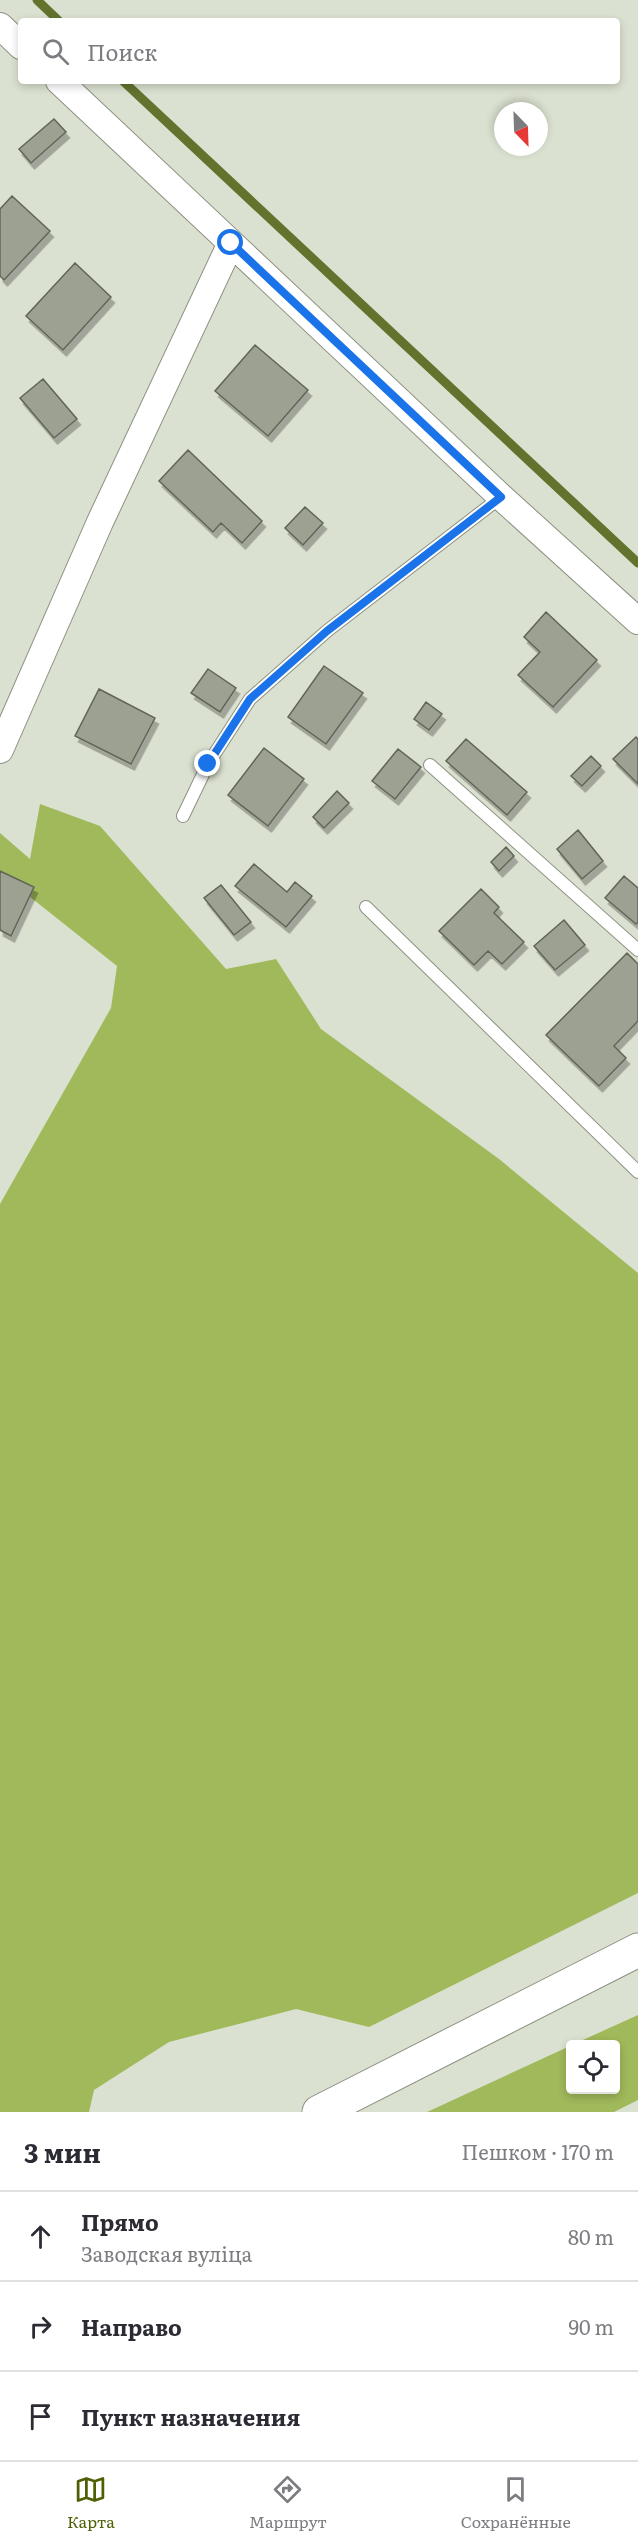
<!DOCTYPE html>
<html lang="ru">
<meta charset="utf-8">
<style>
body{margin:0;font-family:Literata,serif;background:#f2f2f3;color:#2b2b33}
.controls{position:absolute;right:18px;bottom:18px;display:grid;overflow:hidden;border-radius:6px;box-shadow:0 3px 9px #0003}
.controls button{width:54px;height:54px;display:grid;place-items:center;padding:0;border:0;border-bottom:2px solid #e1e1e2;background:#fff;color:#2b2b33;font:30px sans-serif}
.compass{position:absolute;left:494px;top:102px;width:54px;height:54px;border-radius:50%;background:#fff;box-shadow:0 3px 9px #0003;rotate:157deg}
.stop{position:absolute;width:18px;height:18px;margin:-14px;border:4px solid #1a73e8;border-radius:50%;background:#fff}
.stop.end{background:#1a73e8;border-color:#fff;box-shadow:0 2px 6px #0008}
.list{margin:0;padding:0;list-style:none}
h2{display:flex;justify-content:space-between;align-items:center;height:78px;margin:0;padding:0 24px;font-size:26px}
h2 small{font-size:20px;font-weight:400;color:#7c7c81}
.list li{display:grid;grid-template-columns:39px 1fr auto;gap:18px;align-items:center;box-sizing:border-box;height:90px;padding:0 24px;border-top:2px solid #e1e1e2}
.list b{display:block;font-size:22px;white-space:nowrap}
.list p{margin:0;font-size:20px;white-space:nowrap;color:#7c7c81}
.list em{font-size:20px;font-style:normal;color:#7c7c81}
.icon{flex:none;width:33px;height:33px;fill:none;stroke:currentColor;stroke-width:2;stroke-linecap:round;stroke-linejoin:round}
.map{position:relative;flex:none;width:638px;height:2112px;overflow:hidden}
.search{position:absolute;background:#fff;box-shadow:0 3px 9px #0003;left:18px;right:18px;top:18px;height:66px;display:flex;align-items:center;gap:15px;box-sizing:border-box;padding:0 21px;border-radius:6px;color:#7c7c81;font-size:22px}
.sheet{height:348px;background:#fff}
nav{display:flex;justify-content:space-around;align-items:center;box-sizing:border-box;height:84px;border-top:2px solid #e1e1e2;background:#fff;font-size:16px;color:#7c7c81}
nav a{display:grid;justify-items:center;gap:3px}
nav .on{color:#4e6006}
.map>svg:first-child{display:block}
.forest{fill:#a0b95a}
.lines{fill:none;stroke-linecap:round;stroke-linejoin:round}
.stream{stroke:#62732e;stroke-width:9}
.building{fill:#9ca191;stroke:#616557;stroke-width:1.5;filter:url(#shadow)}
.service-casing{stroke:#8c9182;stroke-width:14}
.minor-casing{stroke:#8c9182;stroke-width:28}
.secondary-casing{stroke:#8c9182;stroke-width:35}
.service{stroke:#fff;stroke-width:12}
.minor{stroke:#fff;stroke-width:26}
.secondary{stroke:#fff;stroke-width:33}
.route{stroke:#1a73e8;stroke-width:8}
</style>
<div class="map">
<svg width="638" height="2112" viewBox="0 0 638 2112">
<defs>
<filter id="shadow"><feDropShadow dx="3.5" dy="6" stdDeviation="0" flood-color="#0004"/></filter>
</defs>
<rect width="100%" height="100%" fill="#dbe1d0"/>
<path class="forest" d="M40 804 100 826 226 969 276 959 321 1029 499 1159 638 1273V1893L369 2027 296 2009 169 2042 94 2090 89 2112H0V1204L111 1008 117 966 0 873V833L30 859Z
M638 2015V2100L614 2112H427L570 2046V2090H616V2044H574Z"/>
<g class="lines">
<path class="stream" d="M37 0 59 21
M123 81 638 563"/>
</g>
<path class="building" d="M54 119 66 132 31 163 19 149Z
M12 196 50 231 4 280 0 276V209Z
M75 263 111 297 63 350 26 316Z
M255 345 308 390 268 436 215 391Z
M43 379 77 419 54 438 20 398Z
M188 450 262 521 242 543 221 523 213 532 159 481Z
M305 507 323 523 303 545 285 528Z
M546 612 597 660 553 707 518 675 540 652 524 637Z
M324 666 363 693 326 744 288 717Z
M208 669 236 688 220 712 191 693Z
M99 689 155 718 131 764 75 736Z
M426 702 442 714 429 730 414 719Z
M636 737 638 739V784L613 759Z
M466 739 527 792 507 815 446 761Z
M264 748 304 779 268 826 228 795Z
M398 749 421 767 395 799 372 781Z
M591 756 601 766 582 786 571 776Z
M337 791 349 803 324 828 313 817Z
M578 830 603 861 582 879 557 849Z
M506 847 514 856 499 871 491 862Z
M254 864 287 892 295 882 312 896 286 927 235 886Z
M0 871 34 887 11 936 0 930Z
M624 876 638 888V922L636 924 605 898Z
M221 885 251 922 234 935 204 898Z
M481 889 499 907 494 913 524 942 502 964 488 951 474 965 439 931Z
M564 920 585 945 555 970 534 946Z
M627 953 638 964V1021L614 1046 626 1058 599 1086 546 1035Z"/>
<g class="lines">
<g class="service-casing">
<path id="service" d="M430 765 638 950
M183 816 208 764 250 699 327 631 501 497
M366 907 638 1172"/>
</g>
<g class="minor-casing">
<path id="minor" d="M0 26 21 46
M59 81 501 497 638 621
M0 750 100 522 231 243"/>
</g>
<g class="secondary-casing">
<path id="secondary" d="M319 2112 638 1950"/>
</g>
<use href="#service" class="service"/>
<use href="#minor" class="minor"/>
<use href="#secondary" class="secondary"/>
</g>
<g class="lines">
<path class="route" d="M208 764 250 699 327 631 501 497 231 243"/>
</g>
</svg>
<div class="controls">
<button><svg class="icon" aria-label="locate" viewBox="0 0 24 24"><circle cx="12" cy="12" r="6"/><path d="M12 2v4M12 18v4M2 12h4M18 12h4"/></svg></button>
</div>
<svg class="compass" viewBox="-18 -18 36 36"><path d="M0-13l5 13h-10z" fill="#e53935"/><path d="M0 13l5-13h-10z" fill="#7c7c81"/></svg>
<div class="stop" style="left:231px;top:243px"></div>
<div class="stop end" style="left:208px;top:764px"></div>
<div class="search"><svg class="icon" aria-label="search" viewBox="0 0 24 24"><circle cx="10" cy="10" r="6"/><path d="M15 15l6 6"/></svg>Поиск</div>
</div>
<section class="sheet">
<h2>3 мин<small>Пешком · 170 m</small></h2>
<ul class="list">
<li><svg class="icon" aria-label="ahead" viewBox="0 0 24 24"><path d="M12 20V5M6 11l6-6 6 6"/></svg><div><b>Прямо</b><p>Заводская вуліца</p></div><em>80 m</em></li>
<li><svg class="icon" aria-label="right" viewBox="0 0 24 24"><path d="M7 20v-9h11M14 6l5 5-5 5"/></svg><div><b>Направо</b></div><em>90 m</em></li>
<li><svg class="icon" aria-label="arrive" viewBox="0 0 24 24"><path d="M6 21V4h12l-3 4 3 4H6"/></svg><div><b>Пункт назначения</b></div></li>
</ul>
</section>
<nav>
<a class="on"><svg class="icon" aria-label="map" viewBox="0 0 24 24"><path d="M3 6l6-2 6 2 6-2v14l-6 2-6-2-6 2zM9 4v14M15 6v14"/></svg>Карта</a>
<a><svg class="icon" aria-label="directions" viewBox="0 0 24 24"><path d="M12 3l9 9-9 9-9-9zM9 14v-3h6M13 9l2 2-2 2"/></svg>Маршрут</a>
<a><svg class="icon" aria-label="saved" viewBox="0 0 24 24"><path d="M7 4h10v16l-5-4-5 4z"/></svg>Сохранённые</a>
</nav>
